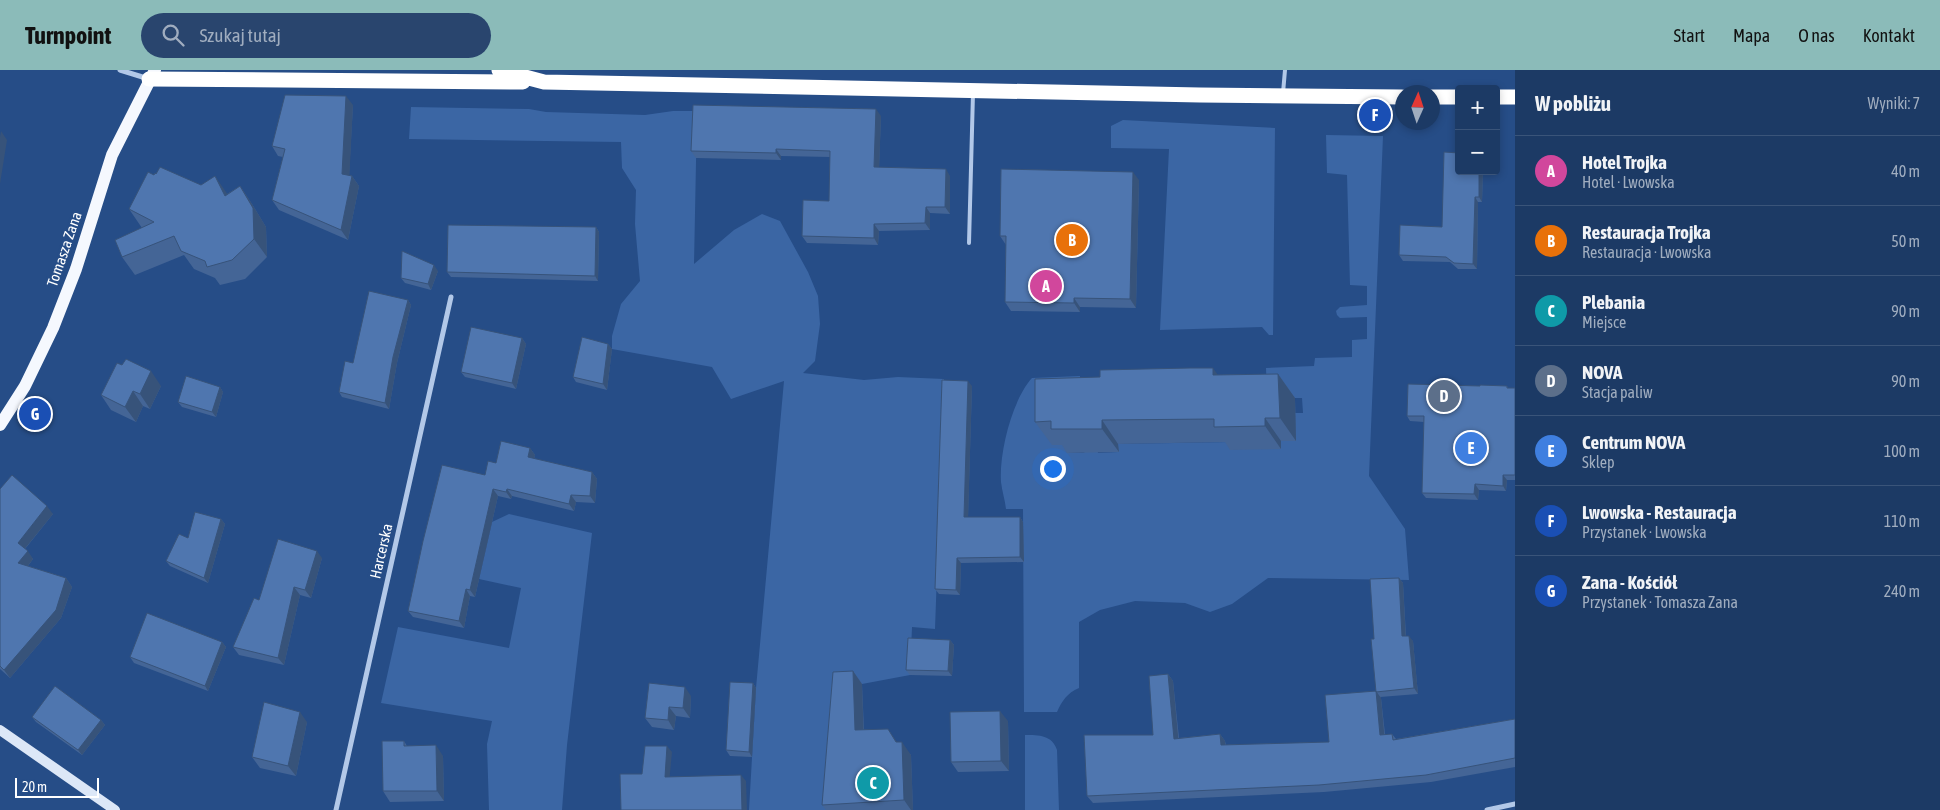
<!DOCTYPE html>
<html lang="pl">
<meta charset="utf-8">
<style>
body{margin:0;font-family:"Asap Condensed",sans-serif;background:#29456e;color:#f1f3f6}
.controls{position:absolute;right:15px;top:15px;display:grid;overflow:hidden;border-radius:5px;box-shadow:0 2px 8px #0003}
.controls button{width:45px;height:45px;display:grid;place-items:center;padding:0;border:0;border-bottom:1px solid #3a5479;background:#1c3a65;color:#f1f3f6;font:25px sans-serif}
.compass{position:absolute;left:1395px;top:15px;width:45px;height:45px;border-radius:50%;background:#1c3a65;box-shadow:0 2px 8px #0003;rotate:3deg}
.scale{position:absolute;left:15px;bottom:12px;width:84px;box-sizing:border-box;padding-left:5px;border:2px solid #fff;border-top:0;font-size:14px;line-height:18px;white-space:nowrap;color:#fff;-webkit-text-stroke:4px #264d87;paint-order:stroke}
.you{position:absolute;left:1052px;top:398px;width:18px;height:18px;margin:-12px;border:4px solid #fff;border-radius:50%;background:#1a73e8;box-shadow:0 0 0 8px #1a73e833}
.badge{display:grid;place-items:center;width:32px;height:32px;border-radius:50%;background:#8bbbb9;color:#fff;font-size:16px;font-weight:700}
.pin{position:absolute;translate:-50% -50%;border:2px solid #fff;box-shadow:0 1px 5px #0006}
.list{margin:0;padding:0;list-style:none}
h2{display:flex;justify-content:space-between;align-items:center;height:65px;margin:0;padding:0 20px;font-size:21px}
h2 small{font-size:16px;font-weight:400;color:#a0adbf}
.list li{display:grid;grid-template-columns:32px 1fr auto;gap:15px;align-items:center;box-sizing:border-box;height:70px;padding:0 20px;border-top:1px solid #3a5479}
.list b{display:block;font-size:19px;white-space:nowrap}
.list p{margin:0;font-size:16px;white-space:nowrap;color:#a0adbf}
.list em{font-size:16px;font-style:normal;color:#a0adbf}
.icon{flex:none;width:28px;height:28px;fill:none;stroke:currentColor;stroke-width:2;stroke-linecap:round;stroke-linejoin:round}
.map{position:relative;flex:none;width:1515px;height:740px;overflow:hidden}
header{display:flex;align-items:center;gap:30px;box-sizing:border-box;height:70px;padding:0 25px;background:#8bbbb9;color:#111}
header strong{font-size:24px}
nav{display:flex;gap:28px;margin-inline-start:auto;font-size:18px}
.search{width:350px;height:45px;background:#29456e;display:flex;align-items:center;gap:12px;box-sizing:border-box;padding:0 18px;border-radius:28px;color:#a0adbf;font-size:19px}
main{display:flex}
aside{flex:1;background:#1c3a65}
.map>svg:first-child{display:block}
.green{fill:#3b66a4}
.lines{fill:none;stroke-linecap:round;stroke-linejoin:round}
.lane{stroke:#b2c8e8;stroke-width:4}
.street{stroke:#b2c8e8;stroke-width:5}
.secondary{stroke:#dce7f7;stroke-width:10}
.primary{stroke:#f5f8fe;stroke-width:12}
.highway{stroke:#fff;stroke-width:15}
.wall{fill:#446596}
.shaded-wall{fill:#37537a}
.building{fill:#4f76af;stroke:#37537a}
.labels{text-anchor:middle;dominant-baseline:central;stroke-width:5;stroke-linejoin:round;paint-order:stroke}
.street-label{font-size:15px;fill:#fff;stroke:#264d87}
</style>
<header>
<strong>Turnpoint</strong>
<div class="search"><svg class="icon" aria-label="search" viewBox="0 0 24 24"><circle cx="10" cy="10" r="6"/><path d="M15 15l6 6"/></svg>Szukaj tutaj</div>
<nav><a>Start</a><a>Mapa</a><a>O nas</a><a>Kontakt</a></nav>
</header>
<main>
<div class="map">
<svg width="1515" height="740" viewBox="0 0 1515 740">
<rect width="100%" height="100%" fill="#264d87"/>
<path class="green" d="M411 37 529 39 546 42 645 45 673 41H697L694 194 734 160 762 144 780 151 808 202 818 226 820 254 815 291 803 303 864 310 898 307 944 309 935 559 912 557 910 605 862 614 842 615 832 740H749L756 618 784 311 731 329 712 297 612 279V266L621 234 640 211 635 154 636 120 622 98 621 72 409 69Z
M1123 50 1275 58 1273 265H1269L1262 257 1160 260 1169 79 1111 78V56Z
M1326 65 1383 66 1369 406 1405 459 1409 510 1268 508 1232 534 1210 542 1185 533 1135 531 1100 540 1079 552V618C1067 623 1062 631 1057 642H1024L1023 439H1006C1005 430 1002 421 1001 412 999 383 1012 330 1032 308L1080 306 1081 332 1067 375 1068 383H1083L1097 377 1098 383 1118 382V374L1230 372 1281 379V371H1296L1295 343H1303L1302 328H1267L1266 298 1314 296 1315 288 1352 287V270L1367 269V247L1340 248 1337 245 1336 241 1340 237 1367 235V216L1350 215 1347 105 1327 103Z
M509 444 592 463 567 675 562 740H489L487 674 492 651 381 633 398 557 509 578 521 518 479 509 492 452Z
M1025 665C1039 665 1052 665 1057 680L1059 740H1025Z"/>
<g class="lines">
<path class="lane" d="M1283 23 1285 0
M969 173 973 23"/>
<path class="street" d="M120 0 149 9
M336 740 451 227
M1487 740 1515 734"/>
<path class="secondary" d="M0 660 115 740"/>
<path class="primary" d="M0 355 25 316 53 258 76 199 112 85 155 0"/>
<path class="highway" d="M499 0 544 12 1200 25 1402 27
M149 9 523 12
M1432 27H1459
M1496 27H1515"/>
</g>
<path class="wall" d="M353 35 349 105 352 106 359 116 348 170 279 140 272 130 283 87 278 86 272 76Z
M881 46 879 98 950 106V144L930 143V160L879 161 878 175 807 173 802 166 829 131 830 87 781 86V90L696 88 691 81Z
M1459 101H1483L1482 132H1478L1477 199H1458L1450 192 1403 191 1399 185 1442 157Z
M156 104 201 115 227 124 240 116 252 134 266 157 267 187 245 209 220 215 215 208 194 199 184 185 135 205 122 187 142 158 129 139 154 105Z
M1139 110 1136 238 1080 237V242L1011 241 1005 232 1006 175 1000 166Z
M596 157 599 162 598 211 451 207 447 202Z
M438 201 431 220 405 213 401 208Z
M408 230 411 235 397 293 389 339 342 327 339 322 353 293Z
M522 268 526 274 516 319 465 307 461 302Z
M608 274 612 279 607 320 576 312 573 307Z
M1278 304 1295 328 1296 371H1281V379L1230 380 1225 372 1118 374 1119 382 1067 383 1062 375H1052L1035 352 1218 305Z
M161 316 150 339 143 336 136 352 111 340 101 325Z
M972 316 968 447H1020L1023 452 1024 492 961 493 960 525 939 524 935 519Z
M1480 316H1507L1508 318H1515V410H1507L1506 421 1479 420 1478 430 1426 428 1422 423 1424 352 1410 351 1407 346Z
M220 317 223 322 216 347 182 337 178 332Z
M530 378 535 385 534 389 592 402 597 409 595 433 576 432 574 441 512 426 511 429 498 426 475 527 470 526 464 558 413 547 408 541 485 405 496 393Z
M0 419 53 444 25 479 33 489 28 496 66 508 72 517 61 548 10 608 0 599Z
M221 449 225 454 208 513 170 496 166 491 188 468Z
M322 488 311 528 300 525 284 595 239 585 233 577 259 530Z
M1399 508 1403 513 1406 566 1413 571 1418 624 1380 627 1381 628 1385 664H1392L1396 669 1515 649V697L1431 712 1324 722 1093 733 1087 726 1153 665 1168 604 1173 611 1179 668 1220 664 1225 671 1226 675 1329 672 1376 621 1374 569Z
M950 570 954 575 952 606 910 605 906 600Z
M222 572 226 577 208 621 134 593 130 587Z
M853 601 862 614 864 660 897 672 911 685 913 740H826L822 735Z
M753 613 756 618 752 687 730 686 726 680Z
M691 626 690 648 676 646 674 660 652 657 645 648Z
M32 647 101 650 105 655 82 685 36 652Z
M1008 651 1009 701 958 702 951 692Z
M307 652 296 706 260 698 252 687Z
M404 671 407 676 443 686 444 731 390 732 383 721Z"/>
<path class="shaded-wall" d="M346 26 353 35 349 114 342 104Z
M876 39 881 46 879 104 874 97Z
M1 61 7 70 0 114V67Z
M776 79 781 86V90L776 83Z
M946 99 950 106V144L945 137Z
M1479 101H1483L1482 132 1479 127Z
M1133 102 1139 110 1136 238 1130 229Z
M215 106 228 125 225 126Z
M352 106 359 116 348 170 341 160Z
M240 116 252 134 266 157 267 187 254 169Z
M1475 127 1478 132 1477 199 1473 194Z
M926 137 930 143V160L925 153Z
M874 154 879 161 878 175 874 168Z
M596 157 599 162 598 211 595 206Z
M434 195 438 201 431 220 428 214Z
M1074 228 1080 237V242L1074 233Z
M408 230 411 235 397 293 389 339 385 333 393 287Z
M522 268 526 274 516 319 512 313Z
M608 274 612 279 607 320 603 314Z
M1213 298 1230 322 1213 305Z
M151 301 161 316 150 339 140 324Z
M1278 304 1295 328 1296 371 1280 348Z
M968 311 972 316 968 452 964 447Z
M220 317 223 322 216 347 212 342Z
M133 321 143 336 136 352 125 337Z
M1265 348 1281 371V379L1265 356Z
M1102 350 1118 374 1119 382 1102 359Z
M530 378 535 385 533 394 528 387Z
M592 402 597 409 595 433 590 426Z
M1503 405 1507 410 1506 421 1503 416Z
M1475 414 1479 420 1478 430 1474 424Z
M493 419 498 426 475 527 470 520Z
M507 419 512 426 511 429 506 422Z
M571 425 576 432 574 441 569 434Z
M47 436 53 444 23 481 18 473Z
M1020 447 1023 452 1024 492 1020 487Z
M221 449 225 454 208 513 204 508Z
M28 481 33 489 24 501 18 493Z
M317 481 322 488 311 528 305 520Z
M957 488 961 493 960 525 956 520Z
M66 508 72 517 61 548 10 608 4 600Z
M1399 508 1403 513 1406 572 1402 566Z
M294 517 300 525 284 595 278 588Z
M466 519 470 526 464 558 459 551Z
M1409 566 1413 571 1418 624 1414 618Z
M950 570 954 575 952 606 948 601Z
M222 572 226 577 208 621 205 616Z
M853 601 862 614 864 673 855 660Z
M1168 604 1173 611 1179 676 1174 669Z
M753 613 756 618 752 687 749 682Z
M685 617 691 626 690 648 683 638Z
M1376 621 1381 628 1385 672 1380 665Z
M669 637 676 646 674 660 668 650Z
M1000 641 1008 651 1009 701 1001 691Z
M300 642 307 652 296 706 288 696Z
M101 650 105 655 82 685 78 680Z
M888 659 897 672H902L911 685 913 740H911L904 730 896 672Z
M1220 664 1225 671 1226 682 1221 675Z
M436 675 443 686 444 731 437 721Z
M667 676 672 682 669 714 665 707Z
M741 705 746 711 747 740H742Z"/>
<path class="building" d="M285 25 346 26 342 104 352 106 341 160 272 130 285 79 272 76Z
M693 35 876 39 874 97 946 99 945 137H926L925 153 874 154V168L802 166 803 130 829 131 830 81 776 79V83L691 81Z
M1444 82 1459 83V101H1479V127H1475L1473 194 1454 193 1446 187 1399 185 1400 155 1442 157Z
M160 97 201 115 215 106 225 126 240 116 253 138 254 169 232 190 207 197 205 191 181 181 174 166 122 187 115 170 154 152 129 139 148 102 154 105 155 103 156 104Z
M1001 99 1133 102 1130 229 1074 228V233L1005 232 1006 166H1000Z
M448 155 596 157 595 206 447 202Z
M402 181 434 195 428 214 401 208Z
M369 221 408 230 393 287 385 333 339 322 345 291 353 293Z
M471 257 522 268 512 313 461 302Z
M582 267 608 274 603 314 573 307Z
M126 289 151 301 140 324 133 321 125 337 101 325 117 293 122 295Z
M1190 298H1213V305L1278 304 1280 348H1265V356L1214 357V349L1102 350V359H1051V351L1035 352V309L1100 307V300Z
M186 306 220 317 212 342 178 332Z
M942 310 968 311 964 447H1020V487L957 488 956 520 935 519Z
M1408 314 1480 316V315L1507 316V318H1515V405H1503V416L1475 414 1474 424 1422 423 1424 346H1407Z
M501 371 530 378 528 387 592 402 590 426 571 425 569 434 507 419 506 422 493 419 470 520 466 519 459 551 408 541 423 471 442 395 485 405 488 391 496 393Z
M12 405 47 436 18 473 28 481 18 493 66 508 56 540 4 600 0 596V419Z
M195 442 221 449 204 508 166 491 179 464 188 468Z
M278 469 317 481 305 520 294 517 278 588 233 577 254 528 259 530Z
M1399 508 1402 566H1409L1414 618 1376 622 1371 569H1374L1370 509Z
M147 543 222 572 205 616 130 587Z
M908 568 950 570 948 601 906 600Z
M853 601 855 660 888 659 896 672H902L904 730 822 735 833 602Z
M1168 604 1174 669 1220 664 1221 675 1329 672 1325 625 1376 621 1380 665 1392 664 1393 670 1515 649V688L1426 705 1319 715 1087 726 1084 665H1153L1149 606Z
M730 612 753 613 749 682 726 680Z
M649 613 685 617 683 638 669 637 668 650 645 648Z
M55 616 101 650 78 680 32 647Z
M264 632 300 642 288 696 252 687Z
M1000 641 1001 691 951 692 950 642Z
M382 671H404V676L436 675 437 721H383Z
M645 676H667L665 707 741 705 742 740H621L620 704H642Z"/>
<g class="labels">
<g class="street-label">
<text transform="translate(64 179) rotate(-71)">Tomasza Zana</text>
<text transform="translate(381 481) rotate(-77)">Harcerska</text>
</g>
</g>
</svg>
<div class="controls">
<button>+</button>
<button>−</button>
</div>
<svg class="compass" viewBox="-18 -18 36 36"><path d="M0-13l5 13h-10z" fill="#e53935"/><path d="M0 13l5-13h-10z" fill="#a0adbf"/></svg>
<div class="scale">20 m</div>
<div class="you"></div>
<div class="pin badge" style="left:1046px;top:216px;background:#d1479c">A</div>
<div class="pin badge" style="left:1072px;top:170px;background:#e8710a">B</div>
<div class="pin badge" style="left:873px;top:713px;background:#0f9aa8">C</div>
<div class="pin badge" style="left:1444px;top:326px;background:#5c6f8a">D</div>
<div class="pin badge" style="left:1471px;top:378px;background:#3f7fe0">E</div>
<div class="pin badge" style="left:1375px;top:45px;background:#1a4fb4">F</div>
<div class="pin badge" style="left:35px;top:344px;background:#1a4fb4">G</div>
</div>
<aside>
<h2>W pobliżu<small>Wyniki: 7</small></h2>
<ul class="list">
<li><span class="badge" style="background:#d1479c">A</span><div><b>Hotel Trojka</b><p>Hotel · Lwowska</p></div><em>40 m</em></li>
<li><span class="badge" style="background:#e8710a">B</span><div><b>Restauracja Trojka</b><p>Restauracja · Lwowska</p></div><em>50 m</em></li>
<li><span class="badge" style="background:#0f9aa8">C</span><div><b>Plebania</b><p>Miejsce</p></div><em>90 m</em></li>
<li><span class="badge" style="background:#5c6f8a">D</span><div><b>NOVA</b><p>Stacja paliw</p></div><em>90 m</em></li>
<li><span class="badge" style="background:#3f7fe0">E</span><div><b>Centrum NOVA</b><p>Sklep</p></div><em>100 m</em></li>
<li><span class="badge" style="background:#1a4fb4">F</span><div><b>Lwowska - Restauracja</b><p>Przystanek · Lwowska</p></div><em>110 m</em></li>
<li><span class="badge" style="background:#1a4fb4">G</span><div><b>Zana - Kościół</b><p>Przystanek · Tomasza Zana</p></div><em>240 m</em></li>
</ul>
</aside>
</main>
